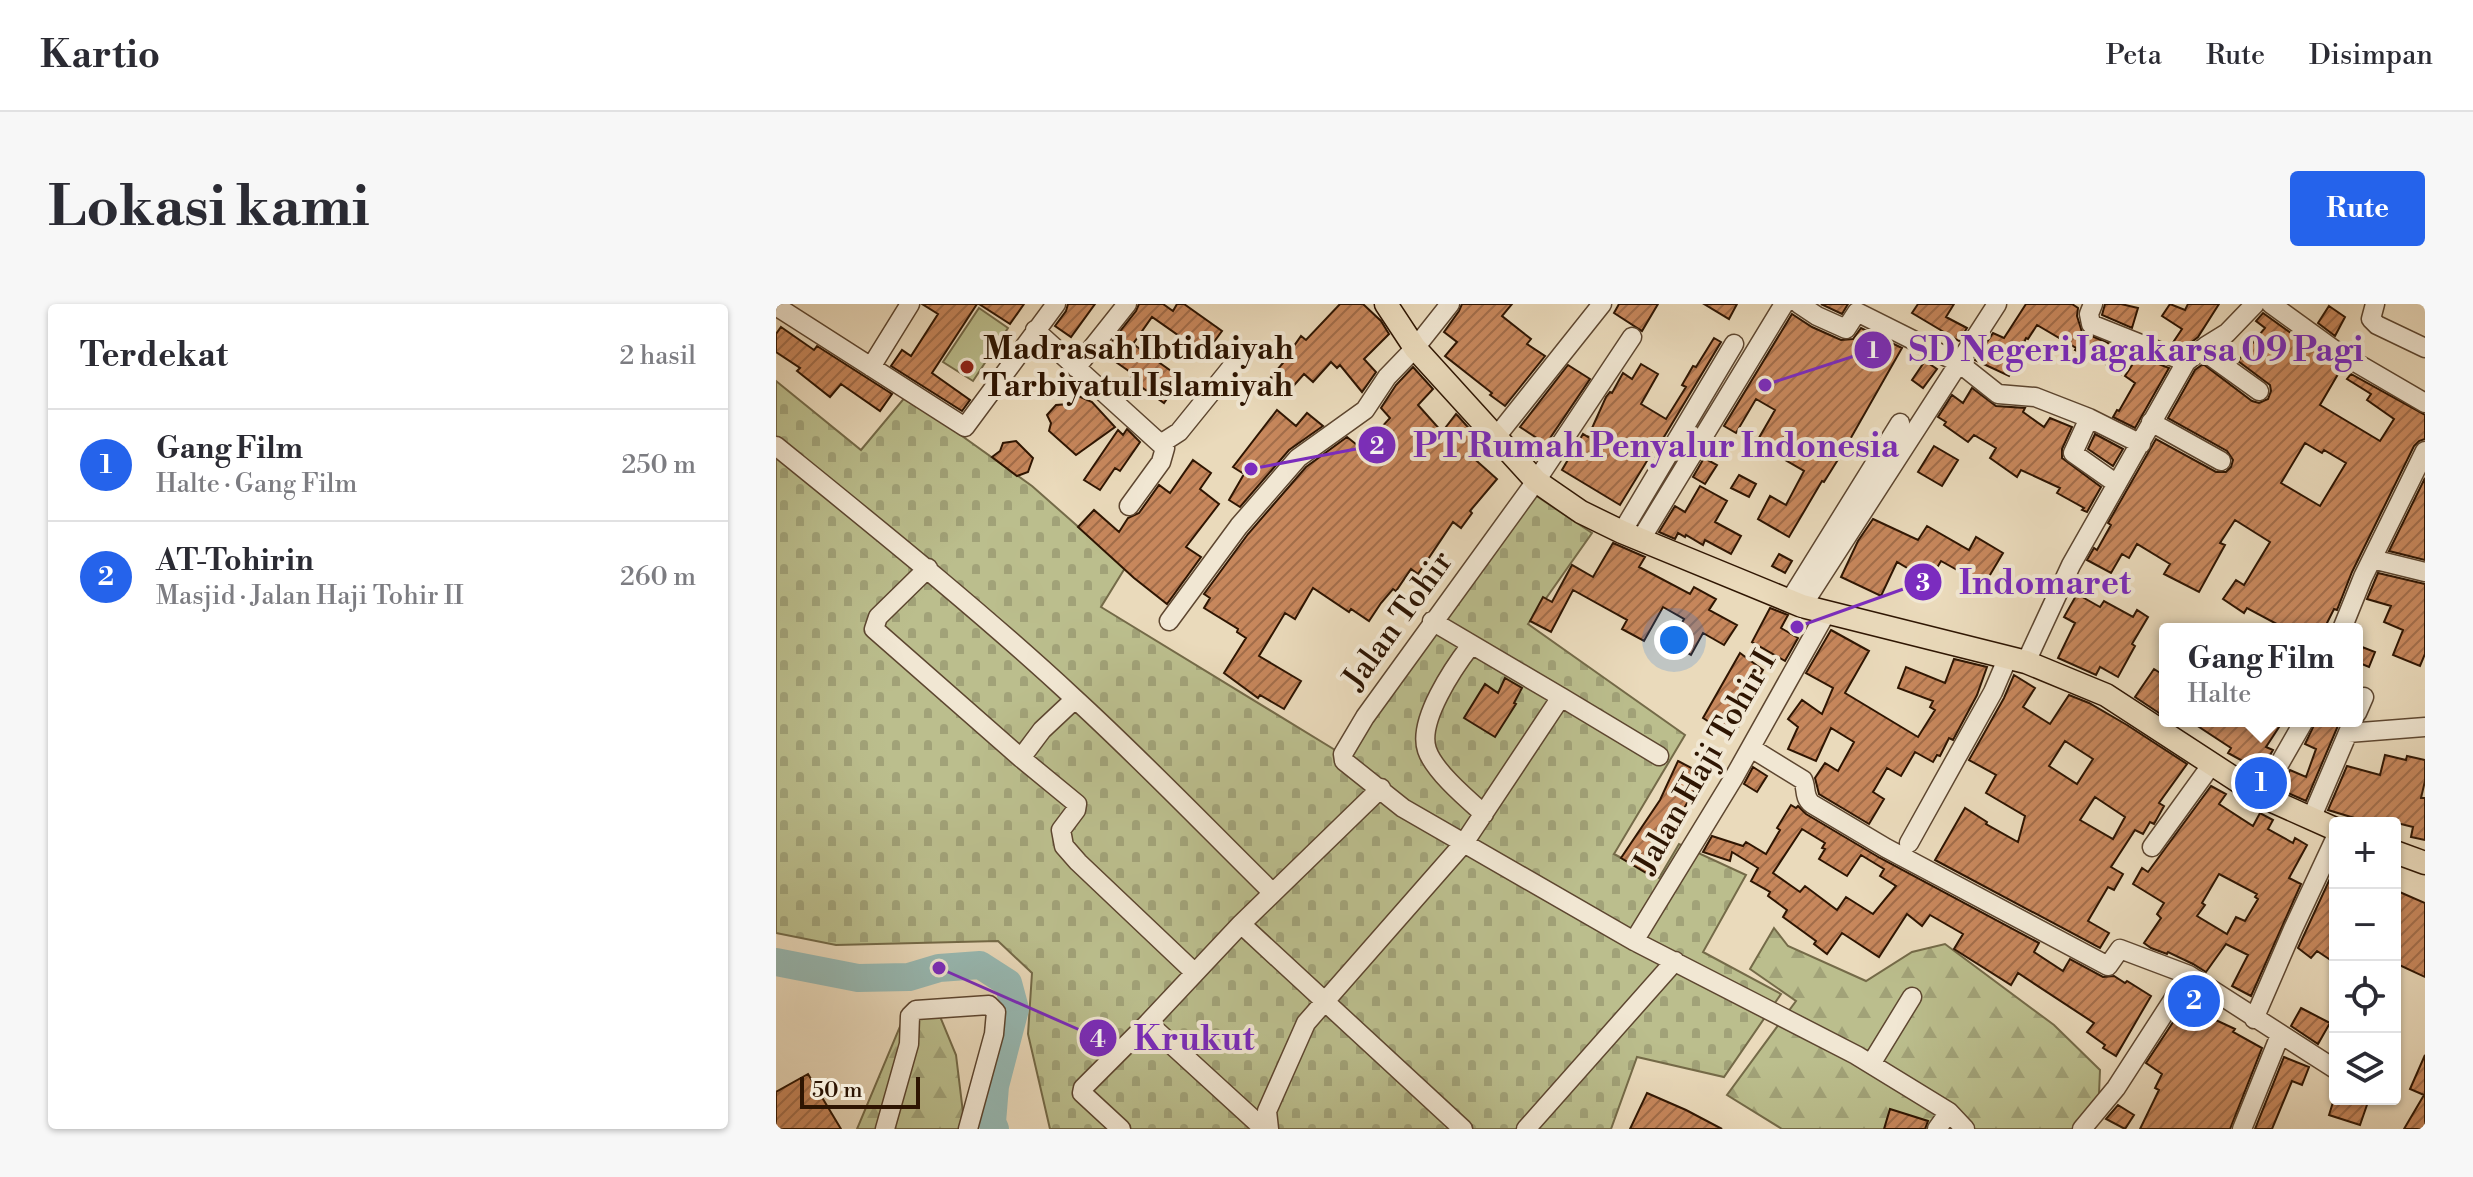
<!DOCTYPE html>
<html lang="id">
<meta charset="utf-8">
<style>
body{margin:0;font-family:"Libre Bodoni",serif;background:#f7f7f7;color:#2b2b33}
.controls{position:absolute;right:24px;bottom:24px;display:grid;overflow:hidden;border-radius:8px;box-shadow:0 2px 6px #0004}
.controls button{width:72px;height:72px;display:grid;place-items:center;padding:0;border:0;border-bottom:2px solid #e1e1e2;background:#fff;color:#2b2b33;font:40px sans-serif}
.scale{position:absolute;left:24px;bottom:20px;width:120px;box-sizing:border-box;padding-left:8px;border:4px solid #2e1502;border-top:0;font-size:22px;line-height:28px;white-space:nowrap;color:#2e1502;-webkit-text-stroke:6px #f1e7d3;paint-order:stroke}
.you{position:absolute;left:898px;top:336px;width:28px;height:28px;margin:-20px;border:6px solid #fff;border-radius:50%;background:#1a73e8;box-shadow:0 0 0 12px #1a73e833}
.badge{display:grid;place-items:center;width:52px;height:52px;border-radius:50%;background:#2563eb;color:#fff;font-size:26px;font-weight:700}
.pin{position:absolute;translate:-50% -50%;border:4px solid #fff;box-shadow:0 2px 8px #0006}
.popup{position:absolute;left:1383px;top:319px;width:204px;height:104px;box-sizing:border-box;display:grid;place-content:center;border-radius:8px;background:#fff;filter:drop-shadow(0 2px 6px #0005);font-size:26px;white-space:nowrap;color:#7c7c81}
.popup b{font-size:30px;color:#2b2b33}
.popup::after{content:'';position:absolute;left:50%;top:100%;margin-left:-16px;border:16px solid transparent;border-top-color:#fff}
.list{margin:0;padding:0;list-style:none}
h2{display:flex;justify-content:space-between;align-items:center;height:104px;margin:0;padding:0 32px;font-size:34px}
h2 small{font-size:26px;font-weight:400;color:#7c7c81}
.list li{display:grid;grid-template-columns:52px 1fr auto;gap:24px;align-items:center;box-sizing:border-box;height:112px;padding:0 32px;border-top:2px solid #e1e1e2}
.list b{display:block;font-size:30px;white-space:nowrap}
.list p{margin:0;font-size:26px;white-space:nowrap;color:#7c7c81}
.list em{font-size:26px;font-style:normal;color:#7c7c81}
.icon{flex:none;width:44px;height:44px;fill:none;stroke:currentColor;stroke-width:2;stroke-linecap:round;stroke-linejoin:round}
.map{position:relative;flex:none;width:1649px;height:825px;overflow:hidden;border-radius:8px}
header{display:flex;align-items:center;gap:48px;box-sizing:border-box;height:112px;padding:0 40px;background:#fff;border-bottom:2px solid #e1e1e2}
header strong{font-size:38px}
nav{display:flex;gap:44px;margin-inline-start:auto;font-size:28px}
.intro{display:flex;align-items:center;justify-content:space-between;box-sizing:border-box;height:192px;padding:0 48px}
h1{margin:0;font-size:56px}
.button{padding:20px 36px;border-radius:8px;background:#2563eb;color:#fff;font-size:28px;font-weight:700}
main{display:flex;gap:48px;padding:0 48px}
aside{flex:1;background:#fff;border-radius:8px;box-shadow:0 2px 6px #0004}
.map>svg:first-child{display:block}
.forest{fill:url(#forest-firs);stroke:#746a48;stroke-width:2}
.cemetery{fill:url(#cemetery-stones);stroke:#746a48;stroke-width:2}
.pitch{fill:#bbbe8d;stroke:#746a48;stroke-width:2}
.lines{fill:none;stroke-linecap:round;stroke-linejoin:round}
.river{stroke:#98bab4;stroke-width:28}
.building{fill:url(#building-hatch);stroke:#2e1502;stroke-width:2;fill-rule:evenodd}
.minor-casing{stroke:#5d4630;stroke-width:21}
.major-casing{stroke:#2e1502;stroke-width:25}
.minor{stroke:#f1e7d3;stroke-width:18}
.major{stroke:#eadabb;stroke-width:22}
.poi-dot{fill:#8f2418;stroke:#f1e7d3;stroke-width:3}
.labels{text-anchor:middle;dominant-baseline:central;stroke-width:8;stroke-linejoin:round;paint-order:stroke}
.poi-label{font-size:32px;font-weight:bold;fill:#2e1502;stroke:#f1e7d3;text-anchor:start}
.street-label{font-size:32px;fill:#2e1502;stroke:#f1e7d3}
.leader{fill:none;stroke:#7b2cbf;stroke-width:3}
.callout-dot{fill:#7b2cbf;stroke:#f1e7d3;stroke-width:3}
.mark-label{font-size:24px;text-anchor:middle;font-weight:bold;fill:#fff}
.callout-label{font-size:34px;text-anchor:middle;font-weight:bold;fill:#7b2cbf;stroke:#f1e7d3;stroke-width:8;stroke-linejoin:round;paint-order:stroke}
</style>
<header>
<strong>Kartio</strong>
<nav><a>Peta</a><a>Rute</a><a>Disimpan</a></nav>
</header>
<div class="intro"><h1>Lokasi kami</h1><a class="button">Rute</a></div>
<main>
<aside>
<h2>Terdekat<small>2 hasil</small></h2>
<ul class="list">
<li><span class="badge">1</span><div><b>Gang Film</b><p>Halte · Gang Film</p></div><em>250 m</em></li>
<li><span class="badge">2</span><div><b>AT-Tohirin</b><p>Masjid · Jalan Haji Tohir II</p></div><em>260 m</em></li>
</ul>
</aside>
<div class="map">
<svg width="1649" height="825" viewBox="0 0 1649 825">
<defs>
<pattern id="forest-firs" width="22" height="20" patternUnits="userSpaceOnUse" patternTransform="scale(2)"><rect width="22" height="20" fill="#bbbe8d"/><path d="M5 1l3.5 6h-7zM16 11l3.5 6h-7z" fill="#a1a278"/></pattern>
<pattern id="cemetery-stones" width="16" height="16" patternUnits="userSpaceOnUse" patternTransform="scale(2)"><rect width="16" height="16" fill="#bbbe8d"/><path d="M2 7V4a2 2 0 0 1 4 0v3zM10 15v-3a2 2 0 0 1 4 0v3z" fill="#a1a278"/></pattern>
<pattern id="building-hatch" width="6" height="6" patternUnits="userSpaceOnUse" patternTransform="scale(2)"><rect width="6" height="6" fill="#c7875c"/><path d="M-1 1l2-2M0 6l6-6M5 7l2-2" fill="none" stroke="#a26d4a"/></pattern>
</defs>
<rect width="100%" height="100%" fill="#eadabb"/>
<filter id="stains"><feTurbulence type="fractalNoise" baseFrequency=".0025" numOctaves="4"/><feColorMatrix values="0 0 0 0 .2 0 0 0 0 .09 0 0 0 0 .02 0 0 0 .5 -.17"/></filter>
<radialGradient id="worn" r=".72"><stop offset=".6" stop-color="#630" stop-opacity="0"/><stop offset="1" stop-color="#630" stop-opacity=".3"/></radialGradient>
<path class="forest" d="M998 624 1012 642 1090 677 1136 648 1169 640 1278 721 1324 766 1322 814 1314 825H1006L951 791 1020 697 974 665Z
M163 710 180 751 189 825H81L125 720Z"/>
<path class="cemetery" d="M0 77 85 146 130 92 256 182 349 264 325 303 564 449 750 185 816 229 752 320 909 431 838 550 883 574 903 540 970 571 927 648 1005 690 948 773 861 753 835 825H274L252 730 256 669 222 637 60 641 0 629Z"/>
<path class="pitch" d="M203 4 232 24 197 77 167 58Z"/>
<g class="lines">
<path class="river" d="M0 658 82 674 133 673 163 664 204 661 232 679 239 705 219 782 216 818 219 825"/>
</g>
<path class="building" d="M146 0H201L156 69 194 96 186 107 115 62 126 46 135 52 162 10Z
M203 0H248L234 20Z
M292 0H319L295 33 279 22 290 7Z
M363 0H387L397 7 401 0H408L446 27 429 50 376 13 357 40 405 74 388 99 354 75 357 70 327 49 360 7Z
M564 0H587L605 17 613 30 588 55 600 68 586 88 564 61 561 64 555 58 537 78 528 70 513 87 495 73 512 53 511 52 525 32 530 36Z
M686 0H736L726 12 755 35 751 40 769 52 729 102 714 91 716 89 669 52 681 38 668 28 683 7Z
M843 0H882L866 27 838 9Z
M928 0H961L953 15Z
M1045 0H1072L1066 10Z
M1142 0H1178L1170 13 1191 24 1183 37 1136 9Z
M1250 0H1296L1302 4 1301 12 1306 28 1351 47 1345 70 1326 58 1299 46 1300 44 1261 21 1252 35 1250 34 1233 72 1199 56 1217 29 1228 34Z
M1329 0H1345L1362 4 1356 24 1326 11Z
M1394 0 1409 6 1412 0H1443L1422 33 1408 44 1396 40 1406 25 1386 12Z
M1553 2 1569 13 1559 32 1542 19Z
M1487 9 1565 65 1544 101 1604 137 1618 115 1591 96 1595 90 1571 75 1575 70 1649 111V135L1643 137 1638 142 1576 268 1561 306 1558 305 1548 325H1510L1471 304 1468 309 1447 295 1460 276 1468 281 1494 238 1459 216 1444 239 1449 241 1423 288 1388 270 1394 260 1361 240 1353 254 1346 250 1335 269 1311 256 1318 244 1321 246 1335 221 1332 219 1380 135 1440 168H1450L1455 163 1457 156 1451 147 1392 114 1419 66 1427 60 1476 97 1483 99 1492 95 1495 87 1494 81 1462 57 1489 24 1480 17ZM1529 139 1546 149 1548 146 1570 159 1544 202 1505 179Z
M1016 10 1036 23 1065 36 1077 35 1085 24 1126 44 1068 146 1048 178 1046 177 1013 233 982 215 994 192 1010 201 1028 167 980 139 999 106 980 95 960 129 948 122Z
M5 23 38 46 41 42 116 90 104 107 65 80 54 93 21 67 24 64 0 48V30Z
M938 34 945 38 876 153 874 152 844 201 786 166 807 130 812 133 830 93 834 88 836 89 847 69 856 75 865 60 882 70 865 100 890 115 910 83 906 81 917 62 920 63Z
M1362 52 1393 64 1359 124 1337 113 1341 106 1343 107 1359 79 1349 72Z
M1149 57 1161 65 1147 84 1136 76Z
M792 61 814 75 770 140 744 123Z
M637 63 657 85 642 101 666 128 680 110 682 112 706 139 694 151 721 175 694 207 696 209 685 224 677 218 642 270 635 265 620 287 617 285 605 299 593 317 575 305 573 308 537 284 519 315 509 309 483 352 525 377 508 405 484 391 482 394 448 369 470 334 461 328 462 325 428 304 434 294 428 290 472 230 530 163 571 133 586 145 614 114 605 104 620 81Z
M1196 84 1220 102 1249 104 1247 108 1268 123 1274 114 1296 123 1286 145V154L1325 183 1311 208 1306 206 1308 204 1281 189 1284 184 1245 166 1241 173 1214 154 1220 144 1198 131 1192 138 1168 121 1170 118 1162 113 1176 91 1187 99Z
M300 91 316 98 339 123 300 151 273 127 275 119 271 111 280 101 293 100Z
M501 106 520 122 531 109 547 122 513 146 464 203 453 196 468 170 457 163Z
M351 125 364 138 344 167 339 164 324 186 308 176 342 126 347 131Z
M1319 130 1347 145 1337 162 1312 145Z
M240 137 257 154 252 168 241 172 216 153 224 147 227 139Z
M1158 142 1182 156 1166 182 1142 168Z
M928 154 941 161 929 180 917 173Z
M417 156 435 169 424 185 443 200 410 243 425 253 391 300 358 274 302 223 318 206 343 228 352 214 363 209 383 181 394 189Z
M963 171 980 180 973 193 955 184Z
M1649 174V256L1613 247Z
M924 182 951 197 939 218 965 232 955 250 929 236 927 241 910 231 909 233 902 229 899 235 883 228 899 202 909 208Z
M1097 215 1142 236 1151 222 1193 246 1200 233 1227 249 1208 281 1165 257 1153 277 1121 258 1105 292 1065 273 1082 237Z
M837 239 869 253 863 263 914 290 918 283 940 295 933 306 961 321 948 341 927 329 915 351 895 340 908 315 887 303 868 337 846 325 851 316 797 286 775 328 754 317 767 293 776 298 796 261 817 273Z
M1003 250 1016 257 1009 269 996 262Z
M1602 269 1649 280V350L1644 362 1617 351 1627 326 1608 318 1615 302 1591 295Z
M1301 290 1324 303 1328 297 1357 313 1361 306 1372 313 1356 340 1359 342 1342 373 1324 363 1320 371 1282 354 1299 319 1288 313Z
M994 304 1012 311 1005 324 1022 334 1009 357 976 338Z
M1055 326 1093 347 1069 389 1142 433 1159 406 1154 403 1157 397 1122 384 1130 363 1169 379 1178 355 1211 363 1201 391 1177 436 1173 434 1164 452 1161 451 1157 458 1139 448 1125 472 1111 464 1097 488 1108 495 1093 520 1043 490 1039 474 1049 459 1062 467 1078 438 1055 424 1040 457 1012 445 1022 423 1012 415 1026 396 1046 410 1057 384 1030 369Z
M1581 341 1599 348 1593 363 1581 358Z
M964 349 987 366 972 390 978 393 957 433 927 414Z
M1378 365 1389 372V413L1359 393Z
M1238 371 1259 384 1247 403 1274 420 1293 391 1313 399 1351 421 1411 460 1383 499 1388 502 1378 520 1374 518 1367 530 1359 526 1335 563 1347 570 1338 586 1332 583 1312 617 1333 629 1324 644 1159 556 1189 504 1211 518 1210 520 1242 538 1249 512 1210 489 1220 471 1193 456 1228 394ZM1289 437 1317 455 1301 480 1273 462ZM1319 493 1349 513 1337 535 1304 516Z
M729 374 746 384 738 399 740 400 719 433 688 414 709 380 722 389Z
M1414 417H1507L1490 443 1497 446 1485 467 1452 449 1455 444Z
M1540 417H1564L1530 497 1503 485 1514 466 1530 473 1540 445 1529 440Z
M1609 451 1630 456 1631 452 1649 456V477L1645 494H1649V536L1635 533 1637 523 1621 519H1595L1552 506 1571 462 1604 471Z
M902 457 927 470 872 570 845 554 884 496Z
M977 463 991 472 981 488 968 480Z
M1435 482 1450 490 1443 500 1477 522 1484 509 1497 516 1492 525 1517 539 1519 534 1531 541 1513 574 1525 580 1475 692 1456 682 1472 651 1450 640 1430 668 1417 660 1392 648 1391 650 1375 644 1368 639 1385 614 1381 610 1388 599 1357 580 1366 564 1372 568ZM1443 570 1481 590 1479 593 1482 595 1469 617 1460 613 1451 630 1421 612 1429 601 1426 599Z
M1015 501 1020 504 1022 502 1030 510 1104 554 1263 639 1258 648 1287 667 1294 655 1327 673 1338 672 1349 679 1351 677 1375 692 1340 752 1327 744 1329 741 1311 728 1318 719 1242 669 1235 681 1178 645 1187 630 1154 611 1146 622 1131 610 1103 653 1066 629 1051 650 1038 640 1040 637 1007 613 1011 606 992 592 994 588 975 577 982 564 956 548 954 557 927 548 936 532 967 542 970 538 990 550 1004 526 1001 524ZM1026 525 1049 539 1046 544 1049 545 1043 555 1071 572 1085 551 1108 565 1104 572 1120 582 1097 610 1070 593 1061 606 1029 582 1024 588 997 569Z
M1557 568 1559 569V659L1541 647 1535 654 1522 644Z
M1619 586 1649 599V673L1619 659Z
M1417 688 1436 700 1429 711 1459 725 1457 728 1486 744 1454 825H1364L1383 786 1379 784 1386 770 1370 759Z
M1525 704 1554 719 1542 740 1515 722Z
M1649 751V825H1628L1648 791 1634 785Z
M1508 753 1533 763 1526 781 1516 777 1496 825H1479Z
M32 770 65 825H0V788Z
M871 789 910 806 946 825H854Z
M1558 795H1593L1584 821 1553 811Z
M1342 801 1358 811 1349 825 1330 815Z
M1114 805 1152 817 1149 825H1108Z"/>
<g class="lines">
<g class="minor-casing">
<path id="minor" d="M1023 0 1041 12 1070 25 1081 8 1183 59 1222 90 1259 93 1313 114 1365 140
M1317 0 1313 10 1315 20 1410 58
M1495 0 1560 47 1649 99
M1599 0 1595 15 1601 21 1649 44
M0 2 189 123 280 0
M259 26 389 144 385 158 353 202
M856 33 760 177 589 413 567 450 568 457 627 504 858 637 1080 751 1173 808 1189 825
M1430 42 1437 54 1483 87
M95 63 134 0
M300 64 351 0
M1313 114 1297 149 1341 180
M1375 118 1445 157
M720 133 826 0
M386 139 403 128 467 49
M0 142C101 224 202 305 297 393 366 456 431 524 497 589
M846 228 958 40
M865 235 1008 0
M1596 255 1649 268
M152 264 102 313 98 325 245 454
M1014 296 1124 119
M1026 302 1221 0
M393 317 463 222 522 154 589 106 611 73 639 44 674 0
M1566 325 1587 273 1649 147
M695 341C678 363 641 417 651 446 658 467 691 495 708 510
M1250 358 1295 261 1410 58 1430 42 1451 29 1479 0
M785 393 883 452
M299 395 266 426 245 454 301 500 300 506 285 526 288 542 302 558 418 668
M1581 409 1588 393
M1572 429 1649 423
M975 444 1027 476C1031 484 1027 493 1036 500L1110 544 1332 662 1344 645 1413 671
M1485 492 1528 417
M1535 515 1577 417
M1133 539 1217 388 1232 353
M1376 543 1436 460
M465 620 687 825
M858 637 957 475 1050 309
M1478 715 1517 625 1559 535
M372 719 488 825
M1095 760 1136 693
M109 825 133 740 134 712 140 706 213 701 220 708 218 730 192 825
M345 825 306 789 307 784 372 719 465 620 605 484
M493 825 491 807 530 719 688 539 785 393 656 317
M750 825 899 657
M1161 825 1173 808
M1306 825 1340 784 1413 671 1559 765
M1466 825 1504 731"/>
</g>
<g class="major-casing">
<path id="major" d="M610 0 639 44 760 177 805 208 846 228 1026 302 1250 358 1330 391 1485 492 1559 525
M1619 548 1649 559"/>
</g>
<use href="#minor" class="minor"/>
<use href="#major" class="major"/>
</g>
<circle class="poi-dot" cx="191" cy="63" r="8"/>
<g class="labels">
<g class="poi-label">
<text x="207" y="45">Madrasah Ibtidaiyah<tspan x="207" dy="37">Tarbiyatul Islamiyah</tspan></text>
</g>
<g class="street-label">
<text transform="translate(622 316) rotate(-54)">Jalan Tohir</text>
<text transform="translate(929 458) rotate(-60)">Jalan Haji Tohir I</text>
</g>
</g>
<path class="leader" d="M989 81L1097 46M475 165L601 141M1021 323L1147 278M163 664L322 734"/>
<g class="callout-dot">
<circle cx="989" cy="81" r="8"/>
<circle cx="475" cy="165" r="8"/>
<circle cx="1021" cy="323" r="8"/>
<circle cx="163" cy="664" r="8"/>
<circle cx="1097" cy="46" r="20"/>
<circle cx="601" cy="141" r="20"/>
<circle cx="1147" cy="278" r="20"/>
<circle cx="322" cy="734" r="20"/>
</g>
<g class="mark-label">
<text x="1097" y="54">1</text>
<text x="601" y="150">2</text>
<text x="1147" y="287">3</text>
<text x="322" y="743">4</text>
</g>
<g class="callout-label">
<text x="1360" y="57">SD Negeri Jagakarsa 09 Pagi</text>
<text x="880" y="153">PT Rumah Penyalur Indonesia</text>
<text x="1269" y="290">Indomaret</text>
<text x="418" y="746">Krukut</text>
</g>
<rect width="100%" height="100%" filter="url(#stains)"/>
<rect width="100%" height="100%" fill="url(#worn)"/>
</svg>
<div class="controls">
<button>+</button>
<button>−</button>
<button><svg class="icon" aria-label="locate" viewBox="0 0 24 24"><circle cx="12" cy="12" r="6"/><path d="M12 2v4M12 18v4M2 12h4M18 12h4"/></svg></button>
<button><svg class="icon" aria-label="layers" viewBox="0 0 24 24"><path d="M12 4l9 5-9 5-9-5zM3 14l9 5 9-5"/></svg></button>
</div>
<div class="scale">50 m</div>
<div class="you"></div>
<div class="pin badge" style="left:1485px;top:479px">1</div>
<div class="popup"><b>Gang Film</b>Halte</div>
<div class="pin badge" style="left:1418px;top:697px">2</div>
</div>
</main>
